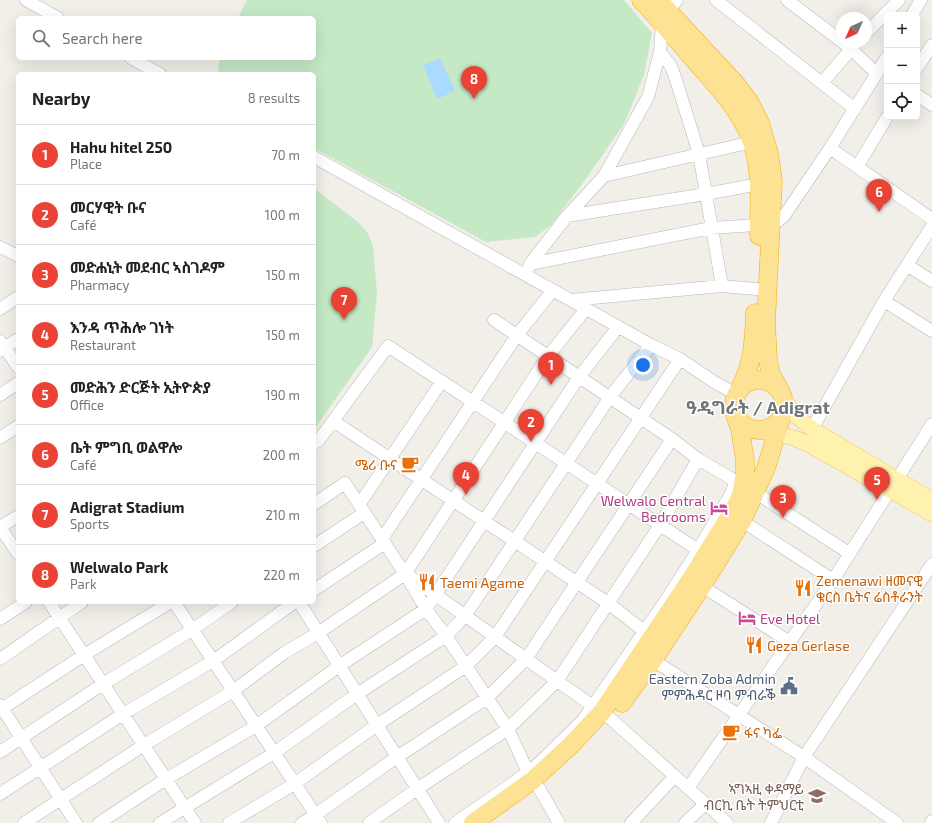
<!DOCTYPE html>
<meta charset="utf-8">
<style>
body{margin:0;font-family:"Exo 2","Noto Sans Ethiopic",sans-serif;background:#f2f2f2;color:#222}
.controls{position:absolute;right:12px;top:12px;display:grid;overflow:hidden;border-radius:6px;box-shadow:0 4px 16px #0002}
.controls button{width:36px;height:36px;display:grid;place-items:center;padding:0;border:0;border-bottom:1px solid #e0e0e0;background:#fff;color:#222;font:20px sans-serif}
.compass{position:absolute;left:836px;top:12px;width:36px;height:36px;border-radius:50%;background:#fff;box-shadow:0 4px 16px #0002;rotate:225deg}
.you{position:absolute;left:643px;top:365px;width:14px;height:14px;margin:-10px;border:3px solid #fff;border-radius:50%;background:#1a73e8;box-shadow:0 0 0 6px #1a73e833}
.badge{display:grid;place-items:center;width:26px;height:26px;border-radius:50%;background:#ea4335;color:#fff;font-size:13px;font-weight:700}
.pin{position:absolute;translate:-50% -33px;filter:drop-shadow(0 1px 2px #0008)}
.pin::after{content:'';position:absolute;top:21px;width:14px;height:12px;background:inherit;clip-path:polygon(0 0,100% 0,50% 100%)}
.list{margin:0;padding:0;list-style:none}
h2{display:flex;justify-content:space-between;align-items:center;height:52px;margin:0;padding:0 16px;font-size:17px}
h2 small{font-size:13px;font-weight:400;color:#767676}
.list li{display:grid;grid-template-columns:26px 1fr auto;gap:12px;align-items:center;box-sizing:border-box;height:60px;padding:0 16px;border-top:1px solid #e0e0e0}
.list b{display:block;font-size:15px;white-space:nowrap}
.list p{margin:0;font-size:13px;white-space:nowrap;color:#767676}
.list em{font-size:13px;font-style:normal;color:#767676}
.icon{flex:none;width:22px;height:22px;fill:none;stroke:currentColor;stroke-width:2;stroke-linecap:round;stroke-linejoin:round}
.map{position:relative;flex:none;width:932px;height:823px;overflow:hidden}
.search{position:absolute;background:#fff;box-shadow:0 4px 16px #0002;left:16px;top:16px;width:300px;height:44px;display:flex;align-items:center;gap:10px;box-sizing:border-box;padding:0 14px;border-radius:6px;color:#767676;font-size:15px}
.panel{position:absolute;background:#fff;box-shadow:0 4px 16px #0002;left:16px;top:72px;width:300px;height:532px;border-radius:6px}
.map>svg:first-child{display:block}
.green{fill:#c5e8c5}
.water{fill:#aadaff}
.lines{fill:none;stroke-linecap:round;stroke-linejoin:round}
.minor-casing{stroke:#b5b8bc;stroke-width:13}
.major-casing{stroke:#f2c960;stroke-width:16}
.highway-casing{stroke:#f9ab00;stroke-width:19}
.minor{stroke:#fff;stroke-width:12}
.major{stroke:#fff2af;stroke-width:15}
.highway{stroke:#fde293;stroke-width:18}
.labels{text-anchor:middle;dominant-baseline:central;stroke-width:3;stroke-linejoin:round;paint-order:stroke}
.food-label{font-size:14px;fill:#c56008;stroke:#fff;text-anchor:start}
.hotel-label{font-size:14px;fill:#b23c85;stroke:#fff;text-anchor:end}
.service-label{font-size:14px;fill:#4e5e75;stroke:#fff;text-anchor:end}
.education-label{font-size:14px;fill:#785e54;stroke:#fff;text-anchor:end}
.district-label{font-size:18px;font-weight:bold;fill:#70757a;stroke:#fff}
</style>
<div class="map">
<svg width="932" height="823" viewBox="0 0 932 823">
<rect width="100%" height="100%" fill="#f1efe8"/>
<path class="green" d="M247 0H624L652 33 644 75 624 124 585 180 551 225 535 237 486 242 314 148V74H219L218 66 221 58H314V18H238Z
M314 188 359 223 367 232 373 246 377 293 372 347 314 430Z"/>
<path class="water" d="M440 58 455 91 437 99 423 65Z"/>
<g class="lines">
<g class="minor-casing">
<path id="minor" d="M26 0 58 18
M716 0 855 109
M787 0 850 48 877 74
M912 15 921 0
M866 33 899 0
M660 52 671 66 677 83 699 154 722 286
M131 58 160 74
M917 68 932 45
M822 83 857 42
M917 95 932 105
M830 148 932 219
M314 157 651 345 680 359 714 382 736 394
M857 167 887 117
M604 176 752 142
M567 216 706 194 759 184
M0 247 18 256
M530 264 711 228 771 224 778 221 784 216 830 148 887 57
M907 265 932 281
M529 267 530 264 567 216 604 176 648 97 660 52 662 23 668 11 677 0
M571 300 722 286 768 290
M884 301 932 331
M0 309 18 297
M494 320 672 439 698 459 756 493 849 553
M0 341 18 367
M0 351 18 339
M0 395 18 383
M333 421 608 603 644 631
M812 429 884 301 932 226
M0 438 18 426
M314 443 319 440 388 346 698 550
M314 504 345 483 405 574 426 609 446 636 508 729 528 772 540 790 559 823
M359 505 442 381
M742 521 833 580
M0 527 18 554
M0 527 18 516
M382 539 517 335 553 290
M314 546 364 513
M409 576 611 719 727 823
M697 583 790 642
M314 590 385 543
M49 602 195 823
M174 602 321 823
M299 602 439 823
M0 619 26 602
M0 659 82 602
M653 660 804 757 897 823
M0 705 76 823
M0 710 84 655 171 602
M0 752 103 684 192 630 232 602
M688 788 833 580 932 424
M0 794 123 714 213 661 295 602
M24 823 144 745 233 691 284 653 318 633 405 574 548 356 586 309
M99 823 166 779 256 726 339 666 426 609 579 377 618 327
M160 823 274 753 357 694 446 636 465 616 610 397 651 345
M229 823 294 784 377 725 466 666 495 637 680 359
M302 823 315 815 397 757 487 698 526 659 672 439
M369 823 417 789 508 729 557 681 660 525 698 459
M455 823 510 785 537 765 583 720 664 603 698 550 732 492 735 481
M631 823 675 776
M685 823 705 804
M771 823 804 757 932 564
M931 823 932 821"/>
</g>
<g class="major-casing">
<path id="major" d="M782 396 796 416 812 429 932 500
M758 430 794 438 806 443 932 514"/>
</g>
<g class="highway-casing">
<path id="highway" d="M641 0C660 20 678 41 696 62 717 86 741 111 752 142 762 172 759 205 759 236
M658 0 736 84 750 103 760 123 769 154 773 181 766 322 768 360 771 374 781 393
M734 405a25 25 0 1 1 50 0a25 25 0 1 1-50 0Z
M741 386C753 363 754 339 755 313
M622 703 653 660 702 586 742 521 766 468 782 416
M473 823 533 780 571 745 602 712 691 579 733 511 741 496 745 473V460L740 429 735 415"/>
</g>
<use href="#minor" class="minor"/>
<use href="#major" class="major"/>
<use href="#highway" class="highway"/>
</g>
<defs>
<g id="cafe-bare" transform="scale(1.38)"><path d="M-5.5-4.5H6V0H3Q3 3.5 0 3.5H-2.5Q-5.5 3.5-5.5 0ZM3-3.2v2h1.7v-2ZM-6 4.5H4V6H-6Z" fill="#e8710a" stroke="#fff" stroke-width="2.5" paint-order="stroke"/></g>
<g id="hotel-bare" transform="scale(1.38)"><path d="M-6-4.5h1.5V1H6V5H4.5V3h-9V5H-6ZM-4 0a1.8 1.8 0 1 1 3.6 0ZM.5 0V-2.5h3Q6-2.5 6 0Z" fill="#d1479c" stroke="#fff" stroke-width="2.5" paint-order="stroke"/></g>
<g id="restaurant-bare" transform="scale(1.38)"><path d="M-5-6h1v4h1v-4h1v4h1v-4h1v5L-1.5 .5V6h-2V.5L-5-1ZM5-6V6H3V1.5H1.5Q1.5-4 5-6Z" fill="#e8710a" stroke="#fff" stroke-width="2.5" paint-order="stroke"/></g>
<g id="civic-bare" transform="scale(1.38)"><path d="M-.6-6.5H3V-4.5H.6V-3L4-1V1h2V6H-6V1h2V-1L-.6-3ZM-1.2 2.5V6h2.4V2.5Z" fill="#5c6f8a" stroke="#fff" stroke-width="2.5" paint-order="stroke"/></g>
<g id="school-bare" transform="scale(1.38)"><path d="M0-5L7-2L0 1L-7-2ZM-4 1L0 2.5L4 1V4Q0 6-4 4Z" fill="#8d6e63" stroke="#fff" stroke-width="2.5" paint-order="stroke"/></g>
</defs>
<g fill-rule="evenodd">
<use href="#cafe-bare" x="410" y="464"/>
<use href="#hotel-bare" x="719" y="508"/>
<use href="#restaurant-bare" x="427" y="582"/>
<use href="#restaurant-bare" x="803" y="588"/>
<use href="#hotel-bare" x="747" y="618"/>
<use href="#restaurant-bare" x="754" y="645"/>
<use href="#civic-bare" x="789" y="686"/>
<use href="#cafe-bare" x="731" y="732"/>
<use href="#school-bare" x="817" y="796"/>
</g>
<g class="labels">
<g class="food-label">
<text x="397" y="464" text-anchor="end">ሜሪ ቡና</text>
<text x="816" y="580">Zemenawi ዘመናዊ<tspan x="816" dy="16">ቁርስ ቤትና ሬስቶራንት</tspan></text>
<text x="440" y="582">Taemi Agame</text>
<text x="767" y="645">Geza Gerlase</text>
<text x="744" y="732">ፋና ካፌ</text>
</g>
<g class="hotel-label">
<text x="706" y="500">Welwalo Central<tspan x="706" dy="16">Bedrooms</tspan></text>
<text x="760" y="618" text-anchor="start">Eve Hotel</text>
</g>
<g class="service-label">
<text x="776" y="678">Eastern Zoba Admin<tspan x="776" dy="16">ምምሕዳር ዞባ ምብራቕ</tspan></text>
</g>
<g class="education-label">
<text x="804" y="788">ኣግኣዚ ቀዳማይ<tspan x="804" dy="16">ብርኪ ቤት ትምህርቲ</tspan></text>
</g>
<g class="district-label">
<text x="758" y="407">ዓዲግራት / Adigrat</text>
</g>
</g>
</svg>
<div class="controls">
<button>+</button>
<button>−</button>
<button><svg class="icon" aria-label="locate" viewBox="0 0 24 24"><circle cx="12" cy="12" r="6"/><path d="M12 2v4M12 18v4M2 12h4M18 12h4"/></svg></button>
</div>
<svg class="compass" viewBox="-18 -18 36 36"><path d="M0-13l5 13h-10z" fill="#e53935"/><path d="M0 13l5-13h-10z" fill="#767676"/></svg>
<div class="you"></div>
<div class="pin badge" style="left:551px;top:385px">1</div>
<div class="pin badge" style="left:531px;top:442px">2</div>
<div class="pin badge" style="left:783px;top:518px">3</div>
<div class="pin badge" style="left:466px;top:495px">4</div>
<div class="pin badge" style="left:877px;top:500px">5</div>
<div class="pin badge" style="left:879px;top:212px">6</div>
<div class="pin badge" style="left:344px;top:320px">7</div>
<div class="pin badge" style="left:474px;top:99px">8</div>
<div class="search"><svg class="icon" aria-label="search" viewBox="0 0 24 24"><circle cx="10" cy="10" r="6"/><path d="M15 15l6 6"/></svg>Search here</div>
<section class="panel">
<h2>Nearby<small>8 results</small></h2>
<ul class="list">
<li><span class="badge">1</span><div><b>Hahu hitel 250</b><p>Place</p></div><em>70 m</em></li>
<li><span class="badge">2</span><div><b>መርሃዊት ቡና</b><p>Café</p></div><em>100 m</em></li>
<li><span class="badge">3</span><div><b>መድሐኒት መደብር ኣስገዶም</b><p>Pharmacy</p></div><em>150 m</em></li>
<li><span class="badge">4</span><div><b>እንዳ ጥሕሎ ገነት</b><p>Restaurant</p></div><em>150 m</em></li>
<li><span class="badge">5</span><div><b>መድሕን ድርጅት ኢትዮጵያ</b><p>Office</p></div><em>190 m</em></li>
<li><span class="badge">6</span><div><b>ቤት ምግቢ ወልዋሎ</b><p>Café</p></div><em>200 m</em></li>
<li><span class="badge">7</span><div><b>Adigrat Stadium</b><p>Sports</p></div><em>210 m</em></li>
<li><span class="badge">8</span><div><b>Welwalo Park</b><p>Park</p></div><em>220 m</em></li>
</ul>
</section>
</div>
